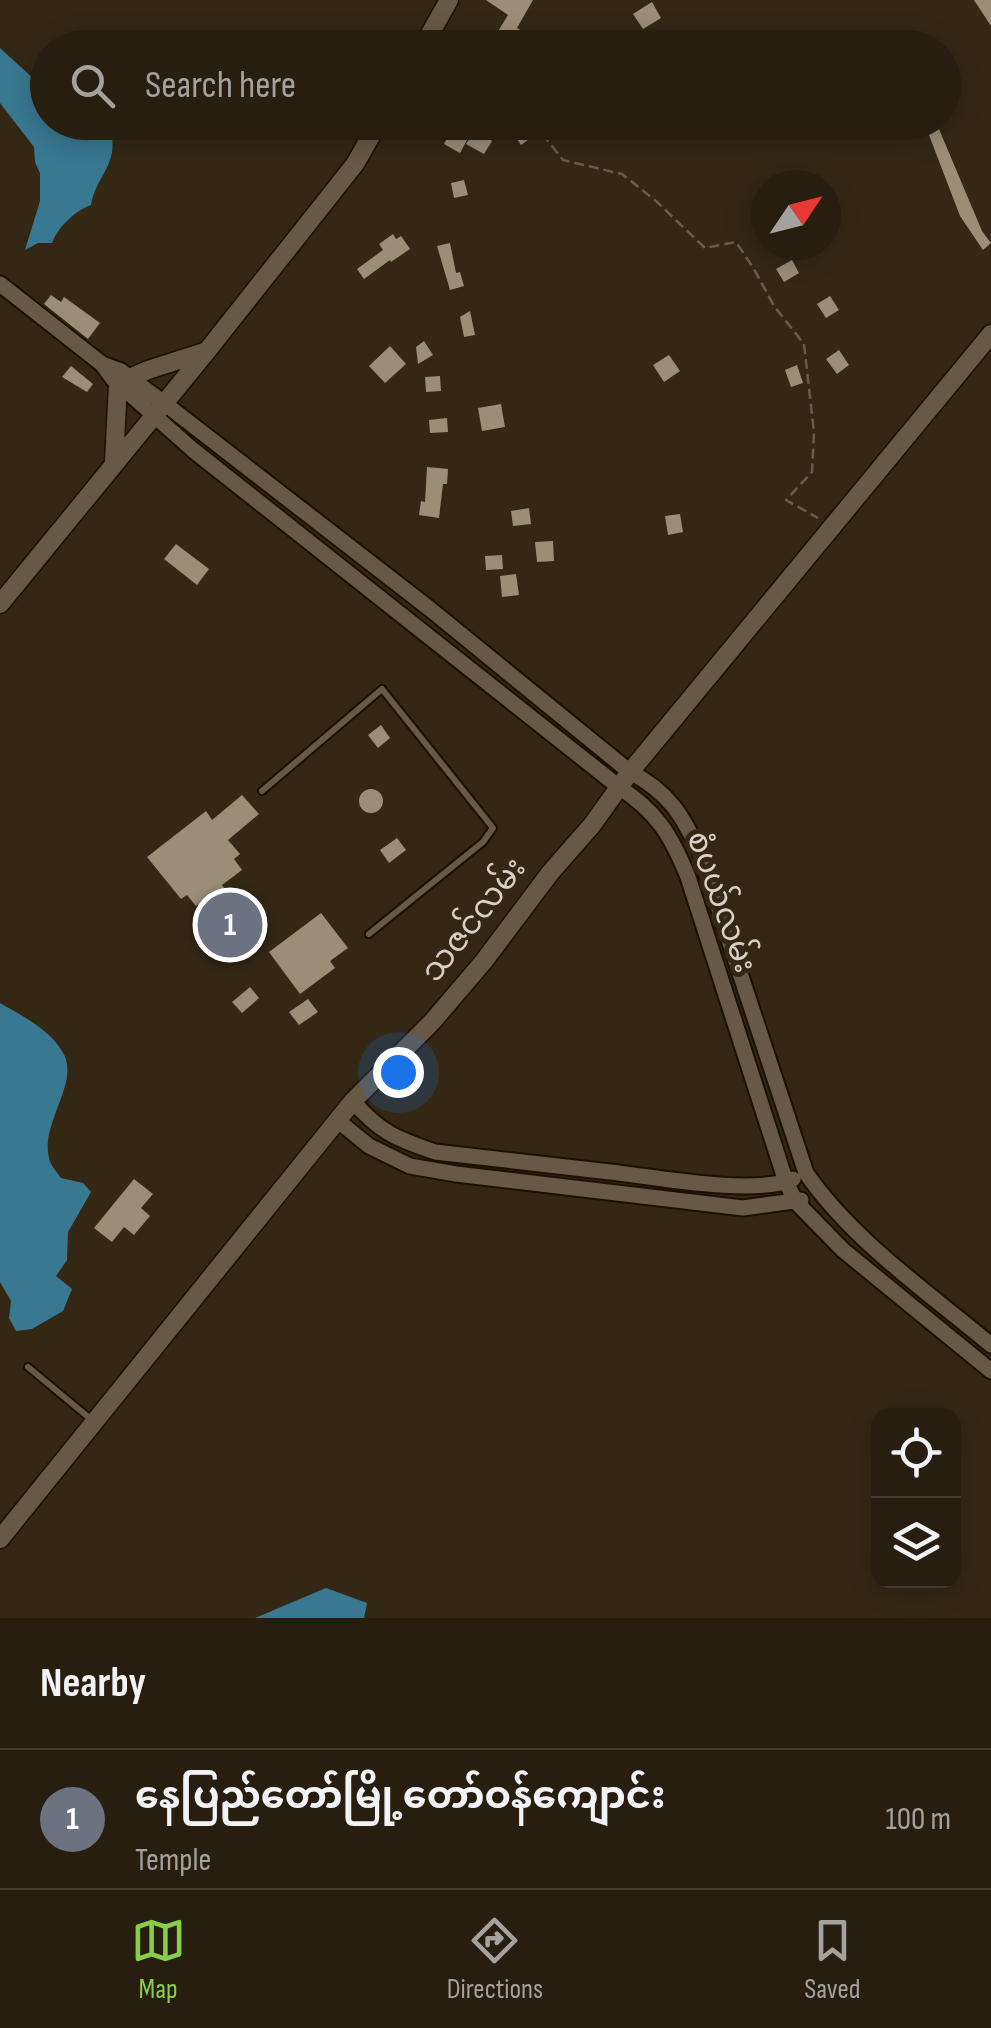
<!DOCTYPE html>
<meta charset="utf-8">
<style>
body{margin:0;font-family:"Sofia Sans Condensed","Noto Sans Myanmar",sans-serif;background:#2f2719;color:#f1f3f6}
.controls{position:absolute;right:30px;bottom:30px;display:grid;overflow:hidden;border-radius:20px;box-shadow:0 5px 25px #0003}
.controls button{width:90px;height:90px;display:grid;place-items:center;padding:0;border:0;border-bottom:2px solid #433c30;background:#271e10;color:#f1f3f6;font:50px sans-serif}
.compass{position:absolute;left:751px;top:170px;width:90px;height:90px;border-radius:50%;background:#271e10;box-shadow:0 5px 25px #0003;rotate:55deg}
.you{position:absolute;left:398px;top:1072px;width:35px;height:35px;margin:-25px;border:8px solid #fff;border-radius:50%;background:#1a73e8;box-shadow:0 0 0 15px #1a73e833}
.badge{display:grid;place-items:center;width:65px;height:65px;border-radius:50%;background:#88cf49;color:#fff;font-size:32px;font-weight:700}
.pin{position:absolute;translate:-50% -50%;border:5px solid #fff;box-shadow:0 2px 10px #0006}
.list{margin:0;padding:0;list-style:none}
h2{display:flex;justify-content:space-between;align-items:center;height:130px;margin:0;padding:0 40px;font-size:42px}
h2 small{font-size:32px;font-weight:400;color:#a4a29f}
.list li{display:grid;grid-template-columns:65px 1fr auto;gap:30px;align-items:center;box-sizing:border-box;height:140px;padding:0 40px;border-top:2px solid #433c30}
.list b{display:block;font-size:38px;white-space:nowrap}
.list p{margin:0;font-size:32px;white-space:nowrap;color:#a4a29f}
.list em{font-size:32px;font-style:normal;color:#a4a29f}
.icon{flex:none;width:55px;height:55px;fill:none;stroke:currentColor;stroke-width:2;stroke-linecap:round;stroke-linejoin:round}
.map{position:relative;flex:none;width:991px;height:1618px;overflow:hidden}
.search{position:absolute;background:#271e10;box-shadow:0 5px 25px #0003;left:30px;right:30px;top:30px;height:110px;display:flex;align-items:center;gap:25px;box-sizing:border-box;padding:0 35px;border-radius:55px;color:#a4a29f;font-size:38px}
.sheet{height:270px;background:#271e10}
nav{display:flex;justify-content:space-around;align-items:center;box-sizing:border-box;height:140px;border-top:2px solid #433c30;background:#271e10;font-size:28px;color:#a4a29f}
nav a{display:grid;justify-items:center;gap:5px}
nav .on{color:#88cf49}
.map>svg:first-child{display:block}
.water{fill:#397891}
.building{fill:#9c8d77}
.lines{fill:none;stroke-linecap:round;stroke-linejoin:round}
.service-casing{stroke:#1b1001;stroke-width:10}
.tertiary-casing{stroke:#1b1001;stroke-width:19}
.secondary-casing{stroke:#1b1001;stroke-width:21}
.path{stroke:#675d4c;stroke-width:2.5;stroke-dasharray:10 5;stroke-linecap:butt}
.service{stroke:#675945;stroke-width:6}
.tertiary{stroke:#675945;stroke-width:15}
.secondary{stroke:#675945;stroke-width:18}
.labels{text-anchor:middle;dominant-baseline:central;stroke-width:10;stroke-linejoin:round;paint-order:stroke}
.street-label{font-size:32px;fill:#d9d1c5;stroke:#342815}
</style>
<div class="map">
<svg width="991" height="1618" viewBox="0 0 991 1618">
<rect width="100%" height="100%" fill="#342815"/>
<path class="water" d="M0 48 47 91 48 122 108 123C123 163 97 172 91 205 76 210 58 227 52 243H38L25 250 40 201V173L35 162 34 147 0 103Z
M0 1003C22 1016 48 1028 62 1051 82 1081 40 1122 49 1158 50 1164 57 1173 61 1178L83 1183 91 1192 68 1232 67 1260 56 1276 72 1289 63 1311 32 1329 16 1331 9 1318 11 1301 0 1282Z
M326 1588 367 1603 364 1618H255Z"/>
<path class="building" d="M486 0H533L517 28 522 31 512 48H493L501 35 497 33 508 15Z
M974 0H991V26Z
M652 2 661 18 643 29 633 14Z
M529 122H553L521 145 513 133Z
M924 122H936L982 231 991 243 983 250 960 216Z
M475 130 492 141 484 154 466 144Z
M451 131 467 140 460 153 444 144Z
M464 180 468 195 454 198 451 183Z
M393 234 396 239 401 236 410 249 391 262 390 260 364 279 357 269 383 250 379 244Z
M450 243 456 273 460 272 464 286 450 290 437 246Z
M792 260 799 273 784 282 776 269Z
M51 295 61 302 64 297 100 323 88 339 44 304Z
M830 296 839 310 826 318 817 304Z
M470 311 475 335 464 337 460 317Z
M424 341 433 355 418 364 416 347Z
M390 346 406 364 385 383 369 366Z
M839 350 849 365 837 374 826 359Z
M669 355 680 371 664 382 653 365Z
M797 365 803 383 791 387 785 370Z
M71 366 93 384 87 392 62 377Z
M440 376 441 391 426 392 425 377Z
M501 404 505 427 482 431 478 408Z
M447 418 448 432 430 433 429 420Z
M427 467 448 469 447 484H443L439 518 419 515 421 501 425 502Z
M529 508 531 524 513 526 511 511Z
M680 514 683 532 668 535 665 516Z
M553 541 554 561 537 562 535 542Z
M176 544 209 569 197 585 164 559Z
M502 555 503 569 486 570 485 556Z
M516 574 519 595 502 597 500 576Z
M381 725 390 738 378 748 368 735Z
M359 801a12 12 0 1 1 24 0a12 12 0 1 1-24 0Z
M242 795 259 814 228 840 240 854 234 859 242 870 222 885 226 890 217 897 214 892 196 906 187 895 181 899 147 857 206 811 212 820Z
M397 838 406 850 389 863 380 850Z
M321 913 348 948 330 961 335 968 300 994 269 952Z
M250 987 259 998 242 1013 232 1002Z
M308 999 318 1012 299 1025 289 1012Z
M134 1179 153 1194 141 1208 150 1216 134 1235 124 1227 112 1242 94 1228Z"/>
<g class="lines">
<g class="service-casing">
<path id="service" d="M262 791 382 689 493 828 483 842 369 934
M28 1367 93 1421"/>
</g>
<g class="tertiary-casing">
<path id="tertiary" d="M0 284 102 364 113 379 193 450 619 787C657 812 671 835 688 877L786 1182 796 1202 843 1250 991 1371
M102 364 121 371 164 403 430 609 630 772C669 792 683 816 701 855L806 1173C852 1240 929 1293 991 1345
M353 1101C379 1132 397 1139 435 1152 493 1159 552 1165 610 1172 655 1177 754 1196 793 1179
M337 1120 369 1146 410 1166 456 1174 743 1208 801 1200"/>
</g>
<g class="secondary-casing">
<path id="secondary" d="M422 48 449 0
M132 377 148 370 207 351
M114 462 118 384
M0 604 207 351 355 164 379 122
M0 1539 353 1101 432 1022 484 961 550 873 592 825 630 772 991 334"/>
</g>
<path class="path" d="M448 35 461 48
M533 122 563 160 622 174 656 201 705 248 736 242 754 269 774 306 804 344 814 432 812 472 786 500 818 518"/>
<use href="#service" class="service"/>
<use href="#tertiary" class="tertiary"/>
<use href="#secondary" class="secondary"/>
</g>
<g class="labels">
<g class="street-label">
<text transform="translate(721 902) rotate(70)">စံပယ်လမ်း</text>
<text transform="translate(474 920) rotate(-52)">သဇင်လမ်း</text>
</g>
</g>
</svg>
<div class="controls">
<button><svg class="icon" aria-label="locate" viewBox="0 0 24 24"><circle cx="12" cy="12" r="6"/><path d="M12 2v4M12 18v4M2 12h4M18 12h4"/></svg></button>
<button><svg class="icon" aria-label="layers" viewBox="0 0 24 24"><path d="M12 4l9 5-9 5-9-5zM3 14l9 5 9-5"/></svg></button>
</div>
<svg class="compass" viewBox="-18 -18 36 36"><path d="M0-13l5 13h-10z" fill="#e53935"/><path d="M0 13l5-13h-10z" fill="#a4a29f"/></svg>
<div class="you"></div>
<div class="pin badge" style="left:230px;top:925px;background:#6b7280">1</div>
<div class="search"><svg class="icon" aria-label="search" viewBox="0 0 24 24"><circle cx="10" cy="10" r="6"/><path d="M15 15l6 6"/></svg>Search here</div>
</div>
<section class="sheet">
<h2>Nearby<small></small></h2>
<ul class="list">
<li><span class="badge" style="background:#6b7280">1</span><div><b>နေပြည်တော်မြို့တော်ဝန်ကျောင်း</b><p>Temple</p></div><em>100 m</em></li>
</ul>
</section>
<nav>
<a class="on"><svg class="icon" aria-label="map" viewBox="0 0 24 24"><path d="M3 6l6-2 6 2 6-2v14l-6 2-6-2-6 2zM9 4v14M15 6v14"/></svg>Map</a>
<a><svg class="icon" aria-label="directions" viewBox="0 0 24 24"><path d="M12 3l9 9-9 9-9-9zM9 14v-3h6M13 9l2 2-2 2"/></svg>Directions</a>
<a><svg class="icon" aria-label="saved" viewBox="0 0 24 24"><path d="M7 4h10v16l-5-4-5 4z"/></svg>Saved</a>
</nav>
